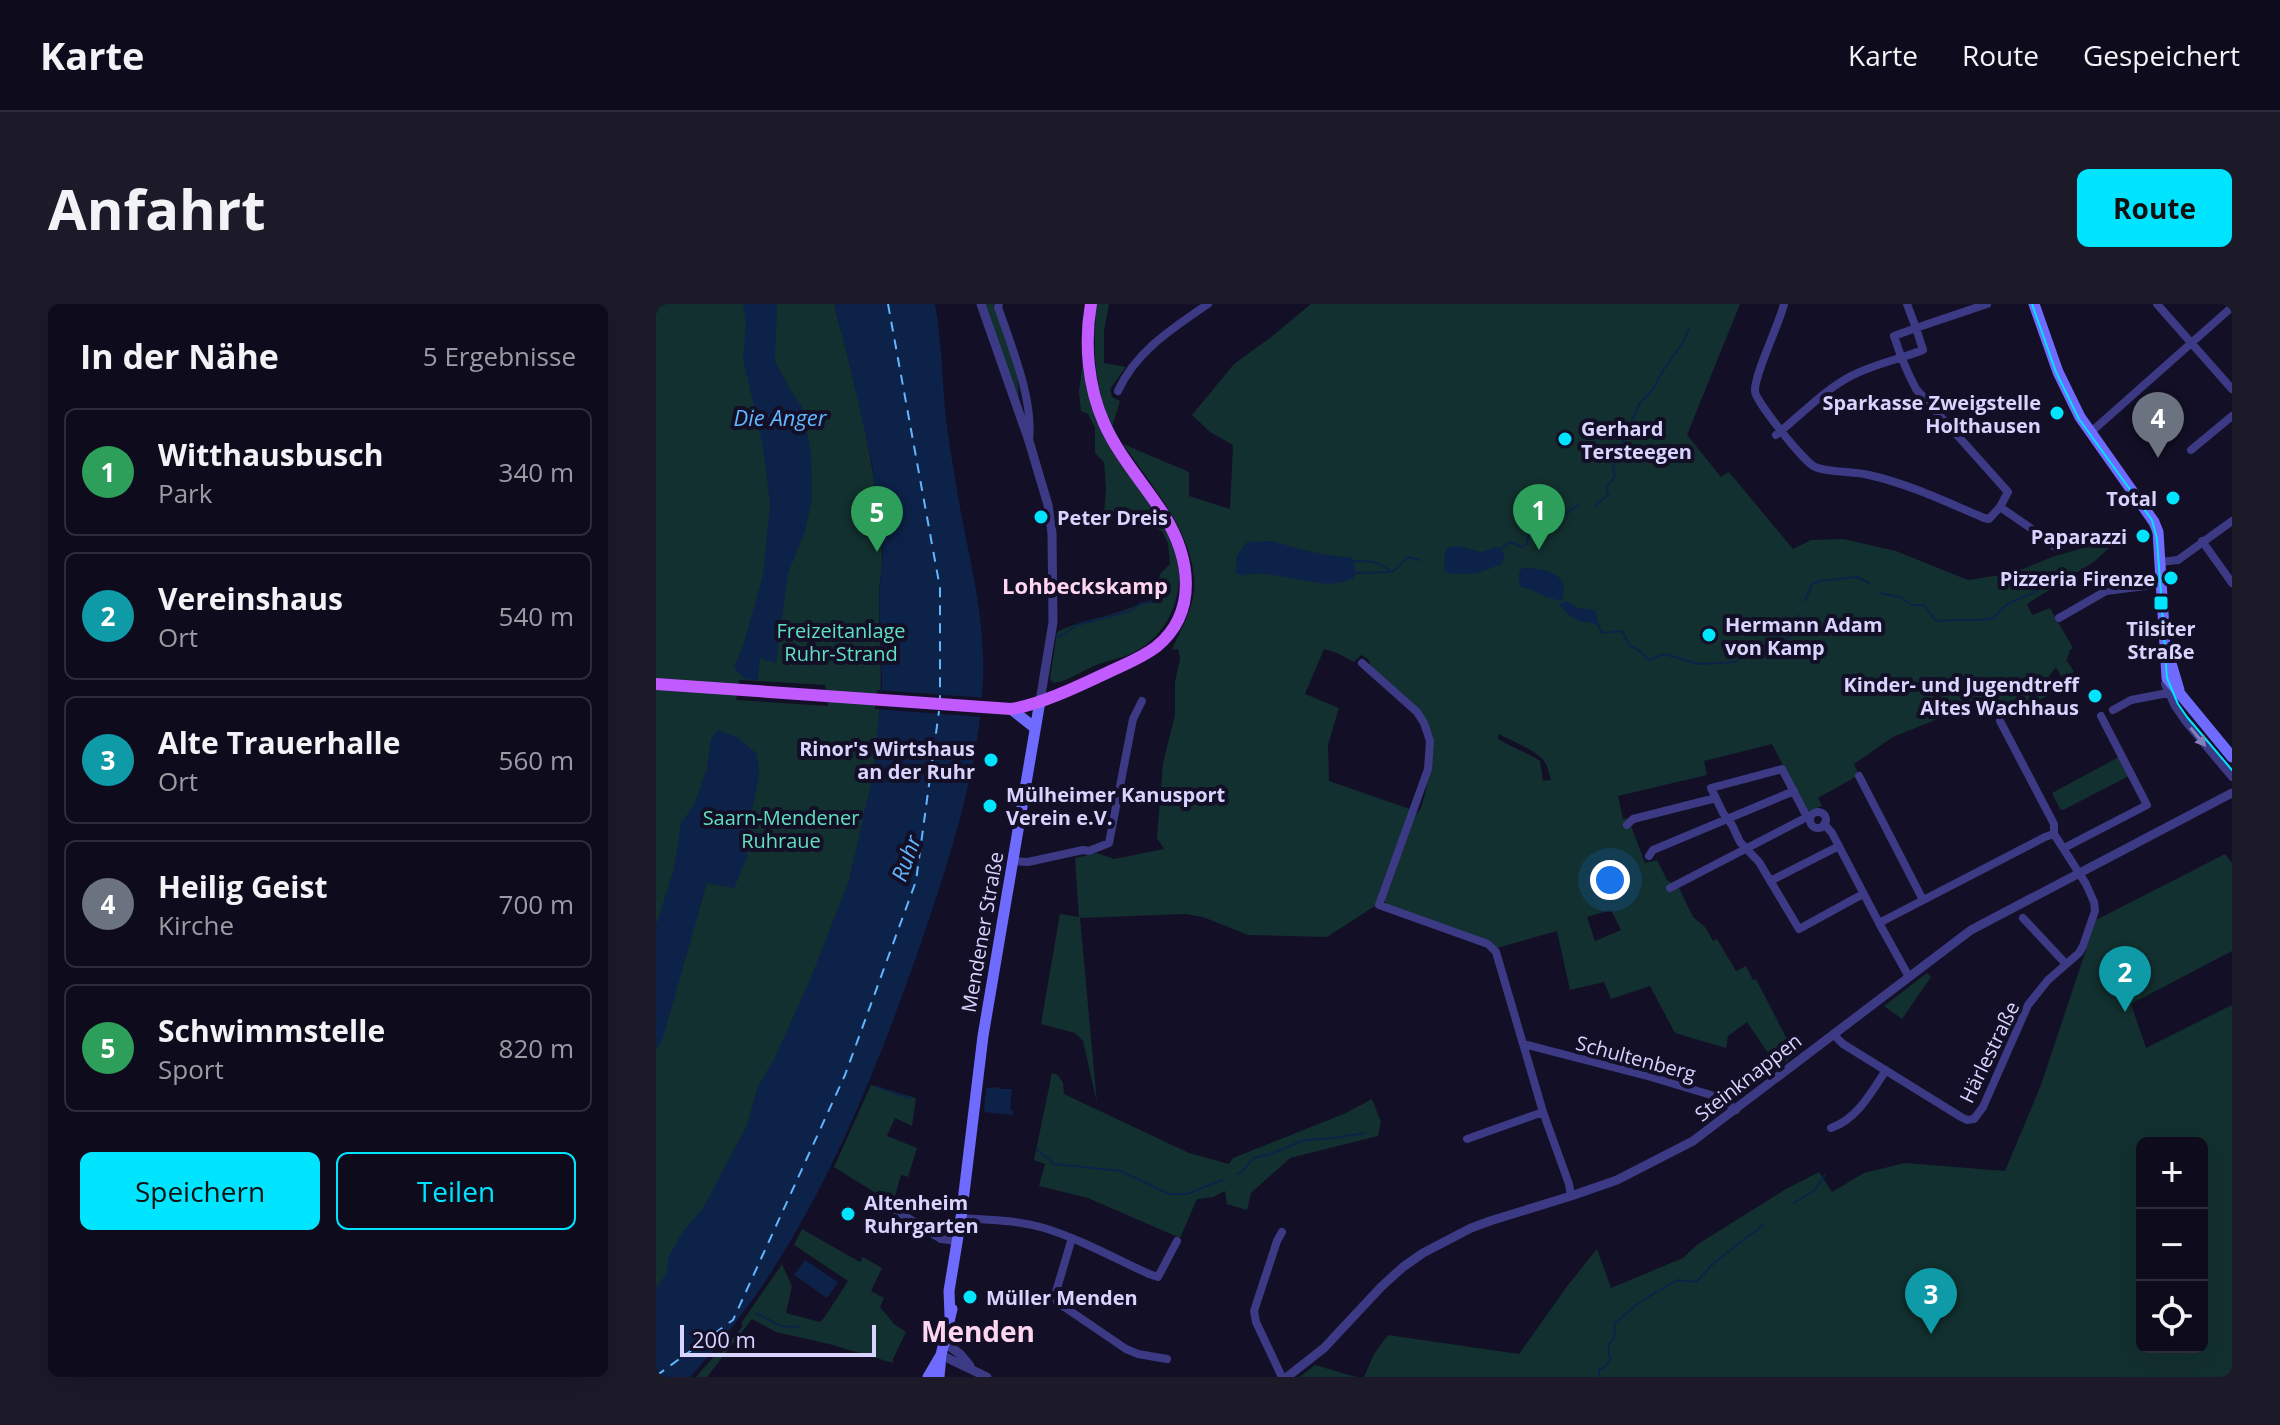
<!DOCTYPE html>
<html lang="de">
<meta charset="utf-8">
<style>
body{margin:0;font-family:"Open Sans",sans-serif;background:#1c1929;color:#f1f3f6}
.controls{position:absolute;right:24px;bottom:24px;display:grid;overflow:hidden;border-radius:12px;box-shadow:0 8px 32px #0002}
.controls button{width:72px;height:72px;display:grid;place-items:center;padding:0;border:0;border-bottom:2px solid #2e2b3b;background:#0e0b1c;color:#f1f3f6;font:40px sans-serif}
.scale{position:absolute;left:24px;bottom:20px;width:196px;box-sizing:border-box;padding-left:8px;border:4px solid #d9d4ff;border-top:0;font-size:22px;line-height:28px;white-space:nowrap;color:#d9d4ff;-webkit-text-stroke:6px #130f26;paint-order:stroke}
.you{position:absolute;left:954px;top:576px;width:28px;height:28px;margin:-20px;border:6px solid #fff;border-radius:50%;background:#1a73e8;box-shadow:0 0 0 12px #1a73e833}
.badge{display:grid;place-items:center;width:52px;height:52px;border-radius:50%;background:#00e5ff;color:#fff;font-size:26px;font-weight:700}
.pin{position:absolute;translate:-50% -66px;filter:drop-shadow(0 2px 4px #0008)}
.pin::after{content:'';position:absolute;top:42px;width:28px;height:24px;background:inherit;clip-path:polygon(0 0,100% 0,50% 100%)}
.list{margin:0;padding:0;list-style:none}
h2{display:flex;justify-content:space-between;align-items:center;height:104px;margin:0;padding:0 32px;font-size:34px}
h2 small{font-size:26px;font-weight:400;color:#9b9ba3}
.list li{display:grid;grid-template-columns:52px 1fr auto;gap:24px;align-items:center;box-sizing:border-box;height:128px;margin:0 16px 16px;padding:0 16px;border:2px solid #2e2b3b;border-radius:12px}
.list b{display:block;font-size:30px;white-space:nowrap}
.list p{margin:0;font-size:26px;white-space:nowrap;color:#9b9ba3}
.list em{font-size:26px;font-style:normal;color:#9b9ba3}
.actions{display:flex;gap:16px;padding:24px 32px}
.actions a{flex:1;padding:18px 0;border:2px solid #00e5ff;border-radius:12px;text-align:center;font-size:28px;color:#00e5ff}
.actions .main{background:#00e5ff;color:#111}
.icon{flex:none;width:44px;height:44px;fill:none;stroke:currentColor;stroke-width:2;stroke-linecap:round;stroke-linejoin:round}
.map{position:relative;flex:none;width:1576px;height:1073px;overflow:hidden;border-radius:12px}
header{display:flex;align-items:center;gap:48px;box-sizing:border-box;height:112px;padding:0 40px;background:#0e0b1c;border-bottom:2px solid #2e2b3b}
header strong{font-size:38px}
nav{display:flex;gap:44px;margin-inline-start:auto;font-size:28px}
.intro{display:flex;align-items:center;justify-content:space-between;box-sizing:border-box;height:192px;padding:0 48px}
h1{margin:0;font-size:56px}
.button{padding:20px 36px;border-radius:12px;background:#00e5ff;color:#111;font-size:28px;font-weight:700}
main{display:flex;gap:48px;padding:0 48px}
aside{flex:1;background:#0e0b1c;border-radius:12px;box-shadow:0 8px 32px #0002}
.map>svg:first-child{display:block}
.green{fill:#12302f;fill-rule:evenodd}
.water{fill:#0c2248}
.pier{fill:#130f26}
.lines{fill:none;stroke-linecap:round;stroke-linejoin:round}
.stream{stroke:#0c2248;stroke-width:2}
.ferry{stroke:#62b6ff;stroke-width:2;stroke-dasharray:10 8;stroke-linecap:butt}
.minor{stroke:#3d3a85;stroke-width:8}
.tertiary{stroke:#3d3a85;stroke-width:9}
.secondary{stroke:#6f6bff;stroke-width:11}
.primary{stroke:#c25bff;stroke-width:12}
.tram{stroke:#00e5ff;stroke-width:2}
.oneway{fill:#837fbc}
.poi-dot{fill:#00e5ff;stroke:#130f26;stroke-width:3}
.labels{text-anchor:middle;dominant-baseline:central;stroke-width:8;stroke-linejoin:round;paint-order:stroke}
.poi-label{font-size:20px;font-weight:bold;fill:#d9d4ff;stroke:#130f26;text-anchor:end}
.park-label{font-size:20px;fill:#5fe0c0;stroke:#130f26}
.street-label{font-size:20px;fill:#d9d4ff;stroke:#130f26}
.water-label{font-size:22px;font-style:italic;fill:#62b6ff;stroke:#130f26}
.neighbourhood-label{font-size:22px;font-weight:bold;fill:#ffd6f0;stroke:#130f26}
.district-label{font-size:28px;font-weight:bold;fill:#ffd6f0;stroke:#130f26}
</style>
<header>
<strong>Karte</strong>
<nav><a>Karte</a><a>Route</a><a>Gespeichert</a></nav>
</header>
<div class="intro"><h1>Anfahrt</h1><a class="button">Route</a></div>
<main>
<aside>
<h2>In der Nähe<small>5 Ergebnisse</small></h2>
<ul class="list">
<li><span class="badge" style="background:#2e9e5b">1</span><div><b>Witthausbusch</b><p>Park</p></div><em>340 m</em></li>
<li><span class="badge" style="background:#0f9aa8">2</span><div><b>Vereinshaus</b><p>Ort</p></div><em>540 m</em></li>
<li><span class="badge" style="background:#0f9aa8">3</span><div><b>Alte Trauerhalle</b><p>Ort</p></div><em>560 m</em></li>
<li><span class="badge" style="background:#6b7280">4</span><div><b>Heilig Geist</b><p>Kirche</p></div><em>700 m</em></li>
<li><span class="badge" style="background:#2e9e5b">5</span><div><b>Schwimmstelle</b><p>Sport</p></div><em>820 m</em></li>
</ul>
<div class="actions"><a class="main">Speichern</a><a>Teilen</a></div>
</aside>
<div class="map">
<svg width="1576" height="1073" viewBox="0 0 1576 1073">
<rect width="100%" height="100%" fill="#130f26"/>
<path class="green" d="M0 0H178C199 80 221 163 226 247 227 263 223 279 223 296 223 333 227 369 223 406L284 411 0 1039ZM83 376 169 381 172 402 80 396Z
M329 0H337C346 26 366 69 362 96Z
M441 0H453L448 26V59L470 63 454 85 456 93 464 97 456 123C438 84 436 43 441 0Z
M655 0H1084L1031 131 1065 173 1073 168 1137 245 1155 236 1187 235 1240 247 1312 276 1357 269 1396 253 1444 239 1469 229 1439 257 1371 300 1376 311 1394 304 1417 344 1414 346 1410 358H1412L1418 368 1406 374 1400 363 1390 376 1397 389 1348 414 1344 407 1336 411C1326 393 1311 399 1294 404L1296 409 1237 433 1198 460 1203 471 1162 494 1166 502 1151 508 1116 440 1048 457 1051 471 962 492 967 515 972 514 989 559 1001 556 1011 576 1023 584 1037 613 1049 623 1057 637 1061 635 1080 667 1090 662 1097 676 1100 675 1139 751 1122 764 1091 718 1072 732 1070 744 1019 729 994 682 955 695 948 678 914 686 901 627 841 644 835 637 732 603 728 596 757 514 765 504 771 482 769 481 772 421 716 364 712 355 705 351 698 358 681 349 668 345 649 390 683 404 672 441 673 477 754 505 722 600 671 633 592 631 547 613 529 610 424 614 441 799 427 737 419 729 385 720 404 610 423 613 419 554 441 549 458 555 508 545 501 534 507 459 519 411V378L524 355 522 345 516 346C523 328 533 313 537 294 547 240 496 182 467 140L533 168V192L574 205 577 141 554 128 536 111 578 60 614 34ZM843 430C854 436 883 448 888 457 892 462 893 470 895 476L887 477 884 457C871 448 856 444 842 435ZM955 606 965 626 939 637 931 613Z
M427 58C432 81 436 107 446 129 463 165 497 196 514 232 536 278 517 336 467 353 461 355 455 356 449 358 431 363 416 376 398 379L394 375 401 328C423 317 446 314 469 306 480 302 487 297 499 296L504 270 514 260 512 239 506 227 448 209 450 185 448 158 439 149V124L432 110 425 107 423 87Z
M1463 453 1473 472 1407 506 1404 505 1396 489Z
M1569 550 1576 559V647L1475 700 1490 744 1576 701V1073H708L718 1050 732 1031 863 1050 912 981 941 945 955 984 1027 954 1042 940 1130 885 1163 868 1176 888 1208 869 1249 859 1349 867 1385 781 1440 616ZM1486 839H1546V1043H1486Z
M1271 669 1275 673 1246 715 1228 702Z
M396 769 402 771 407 779 408 790 533 849 573 860 577 854 690 809 716 795 725 818 722 832 634 854 595 889 591 906 571 900 569 887 557 893 541 895 524 934 432 894 383 882 389 860 378 856Z
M215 781 260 794 256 822 239 814 231 832 261 844 252 873 245 871 237 900 178 863Z
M146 925 204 958 207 953 226 964 215 987 228 994 224 1003 238 1020 250 1028 237 1055V1059L173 1040 120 1028 96 1015 51 1073H40L62 1048 65 1049 86 1023V1018L126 960 136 982 130 1009 164 1018 168 1014 192 977 138 941Z
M659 1061 700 1073H644Z"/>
<path class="water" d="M87 0H121L119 57 134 85 146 103 155 149 156 196 148 230 132 269 120 359 104 354 102 376 88 375 78 363 87 342 107 271 114 200 107 143 87 54 90 21Z
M178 0H279C286 38 286 76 290 114 292 132 295 150 298 168 308 238 330 304 327 376 324 463 291 564 263 645 208 800 147 951 34 1073H0V984L11 969 12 954 26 929 47 904 91 821 102 782 118 755 154 676 193 576 217 470 226 379 223 292 227 249 216 160 195 66Z
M617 237C642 245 671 253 696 253L700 269 698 274C662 291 623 262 585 272L580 268V253L591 238Z
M802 242 826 248 840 243 845 245 849 251 846 260 819 270H794L788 265V253L792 243Z
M866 264C879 264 906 266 908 283 908 288 906 292 907 297L889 293 876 286 863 282V269Z
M910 297 922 304 939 306 943 322C936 318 931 319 924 317 916 314 909 308 903 301Z
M62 426 81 433 101 450 103 471 96 506 91 553 78 584 51 579 7 734 0 745V621L18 565 25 519 38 501 51 464 55 435Z
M341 783 344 785H356L354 805 358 808 356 811 328 808 330 784Z
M149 956 182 978 171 994 138 971Z"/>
<path class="pier" d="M221 386 330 394 328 413 219 405Z"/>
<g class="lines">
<path class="stream" d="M938 202 952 191 950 183 959 173 957 161 983 100 997 85 1006 68 1028 37 1033 25
M882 228 884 229 887 224H890L892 221 896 222 904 216 905 210 911 209 923 200
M845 245 854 238 865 243 871 240 872 232 875 230
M696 257C711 257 722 256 734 267
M700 269 735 268 740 265 752 253 764 256
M1224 289 1244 293 1256 301H1268L1280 317C1300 315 1318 318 1338 314 1353 293 1366 297 1384 285
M1149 297 1156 280 1164 277 1201 273 1213 279
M943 322 945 328C954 330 959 326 967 328L973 341 981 345 994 356 1008 350 1043 360 1079 358 1094 347 1132 334 1140 325 1142 311
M400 332 404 333 421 321 474 307 484 300 500 297
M221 783 254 794
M382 846 398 860 465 867 513 890H531L566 876
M581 870 588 866 597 854 615 850 648 836 677 834 709 829
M1138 899 1159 886 1169 871
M100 1009 125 1022 142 1023
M943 1073V1066L950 1062 955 1055 953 1052V1040L958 1035 959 1019 984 998 1021 976 1040 978 1059 958 1107 921"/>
<path class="ferry" d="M232 0 284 284V397
M0 1072 77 1016 189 771 260 577 283 407"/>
<path class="minor" d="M343 0 342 3C355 41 378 97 373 136
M1251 0 1260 24 1331 0
M1501 0 1576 85
M462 87C480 47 517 24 552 0
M1435 128 1576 3
M1120 131 1126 126C1148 108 1170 85 1195 72 1218 60 1244 55 1267 46L1260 24 1238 32C1244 51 1251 68 1260 85L1352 188 1344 203 1333 215 1328 214C1290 198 1253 180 1213 171 1197 167 1174 169 1159 163 1149 159 1099 97 1099 87 1098 71 1123 21 1128 0
M1535 146 1576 112
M1344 203 1392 236 1401 245
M1546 237 1576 279
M1504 258 1522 256 1576 217
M1403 314 1450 287 1505 280
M706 359 761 408 768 419 774 437 772 465 723 601 832 640 840 648 887 808 913 880 915 892
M1511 374 1509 380 1519 402 1530 418 1576 473
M1457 406 1475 396 1517 388
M1203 472 1267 596
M1154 516a8 8 0 1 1 16 0a8 8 0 1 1-16 0Z
M1151 513 1126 465 1055 484 1067 509 1076 521 1084 538 1103 558 1143 625 1207 590
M1168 520 1176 529 1223 619 1389 533 1398 530
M971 521 977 515 1060 494
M1408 544 1491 501 1445 412
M993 552 997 546 1138 487
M356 557 372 558 427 546 433 547 453 539 477 415 486 397
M1114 577 1183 542
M1014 584 1151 513 1154 514
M1367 614 1410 660
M1223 619 1253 673
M1177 730 1187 740 1305 813 1311 816 1318 815 1327 803 1372 701 1392 676 1423 649 1427 642 1439 607 1438 598 1430 580 1398 530V520C1380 486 1362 452 1344 417
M868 740 995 773 1065 794 1080 806
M1175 824C1201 815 1215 789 1230 766
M811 835 887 808
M233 902 285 935 302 937
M305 914C333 916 361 916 388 924 424 935 458 954 493 970L502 973 521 937
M626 928 621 937 598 1007 600 1018 626 1073
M416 934 399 991 401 998 470 1045 482 1050 511 1055"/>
<path class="tertiary" d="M325 0 373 137 392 201 396 229 397 318 384 397
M289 1039 304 1050 314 1062
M285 1051 331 1073
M631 1073 668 1044 725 983 747 963 767 949 815 924 834 917 915 892 961 876 1037 837 1315 626 1576 489"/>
<path class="secondary" d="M1378 0 1402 68 1424 113 1498 218 1502 228 1511 374 1576 453
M1512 349 1523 386
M355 405 379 424
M294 1011 293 987 305 914 327 732 384 397
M272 1073 285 1051
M283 1073 285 1051 296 1005"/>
<path class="primary" d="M0 380 355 405C385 401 429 379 457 366 472 359 487 353 500 343 543 308 534 253 508 211 489 181 463 153 448 119 432 83 428 39 435 0"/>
<path class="tram" d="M1376 0 1400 68 1423 115 1496 216 1501 235 1511 374 1522 400 1531 413 1576 466"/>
</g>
<defs><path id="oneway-solid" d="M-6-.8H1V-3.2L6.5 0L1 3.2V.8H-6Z" transform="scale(2)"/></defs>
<use class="oneway" href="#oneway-solid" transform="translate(1542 433) rotate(51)"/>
<g class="poi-dot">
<circle cx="1401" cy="109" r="8"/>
<circle cx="909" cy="135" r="8"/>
<circle cx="1517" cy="194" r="8"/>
<circle cx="385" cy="213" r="8"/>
<circle cx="1487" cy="232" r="8"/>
<circle cx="1515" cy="274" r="8"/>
<rect x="1497" y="291" width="16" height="16" rx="4"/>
<circle cx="1053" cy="331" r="8"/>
<circle cx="1439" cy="392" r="8"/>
<circle cx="335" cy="456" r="8"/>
<circle cx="334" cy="502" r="8"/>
<circle cx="192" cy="910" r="8"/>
<circle cx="314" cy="993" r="8"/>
</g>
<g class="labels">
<g class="poi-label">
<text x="1385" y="98">Sparkasse Zweigstelle<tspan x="1385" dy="23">Holthausen</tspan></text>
<text x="925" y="124" text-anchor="start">Gerhard<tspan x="925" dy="23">Tersteegen</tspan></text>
<text x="1501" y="194">Total</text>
<text x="401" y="213" text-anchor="start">Peter Dreis</text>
<text x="1471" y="232">Paparazzi</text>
<text x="1499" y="274">Pizzeria Firenze</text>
<text x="1069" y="320" text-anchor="start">Hermann Adam<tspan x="1069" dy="23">von Kamp</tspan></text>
<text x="1505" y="324" text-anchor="middle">Tilsiter<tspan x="1505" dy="23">Straße</tspan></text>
<text x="1423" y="380">Kinder- und Jugendtreff<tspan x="1423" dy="23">Altes Wachhaus</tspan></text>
<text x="319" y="444">Rinor's Wirtshaus<tspan x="319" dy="23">an der Ruhr</tspan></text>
<text x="350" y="490" text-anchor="start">Mülheimer Kanusport<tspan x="350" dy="23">Verein e.V.</tspan></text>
<text x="208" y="898" text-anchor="start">Altenheim<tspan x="208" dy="23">Ruhrgarten</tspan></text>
<text x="330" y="993" text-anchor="start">Müller Menden</text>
</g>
<g class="park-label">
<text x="185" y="326">Freizeitanlage<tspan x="185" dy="23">Ruhr-Strand</tspan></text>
<text x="125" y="513">Saarn-Mendener<tspan x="125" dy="23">Ruhraue</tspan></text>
</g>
<g class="street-label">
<text transform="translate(326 628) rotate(-80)">Mendener Straße</text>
<text transform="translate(1333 748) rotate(-64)">Härlestraße</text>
<text transform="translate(980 754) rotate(15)">Schultenberg</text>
<text transform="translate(1092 773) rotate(-38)">Steinknappen</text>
</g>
<g class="water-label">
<text x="124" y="113">Die Anger</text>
<text transform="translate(249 554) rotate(-70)">Ruhr</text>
</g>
<g class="neighbourhood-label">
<text x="429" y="281">Lohbeckskamp</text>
</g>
<g class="district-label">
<text x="322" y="1027">Menden</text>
</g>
</g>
</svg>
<div class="controls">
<button>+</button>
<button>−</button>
<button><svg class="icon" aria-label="locate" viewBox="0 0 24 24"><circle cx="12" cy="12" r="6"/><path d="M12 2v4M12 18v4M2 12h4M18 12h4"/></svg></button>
</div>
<div class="scale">200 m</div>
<div class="you"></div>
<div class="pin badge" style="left:883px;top:246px;background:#2e9e5b">1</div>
<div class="pin badge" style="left:1469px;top:708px;background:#0f9aa8">2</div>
<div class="pin badge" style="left:1275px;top:1030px;background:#0f9aa8">3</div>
<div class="pin badge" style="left:1502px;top:154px;background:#6b7280">4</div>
<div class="pin badge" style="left:221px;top:248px;background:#2e9e5b">5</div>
</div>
</main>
